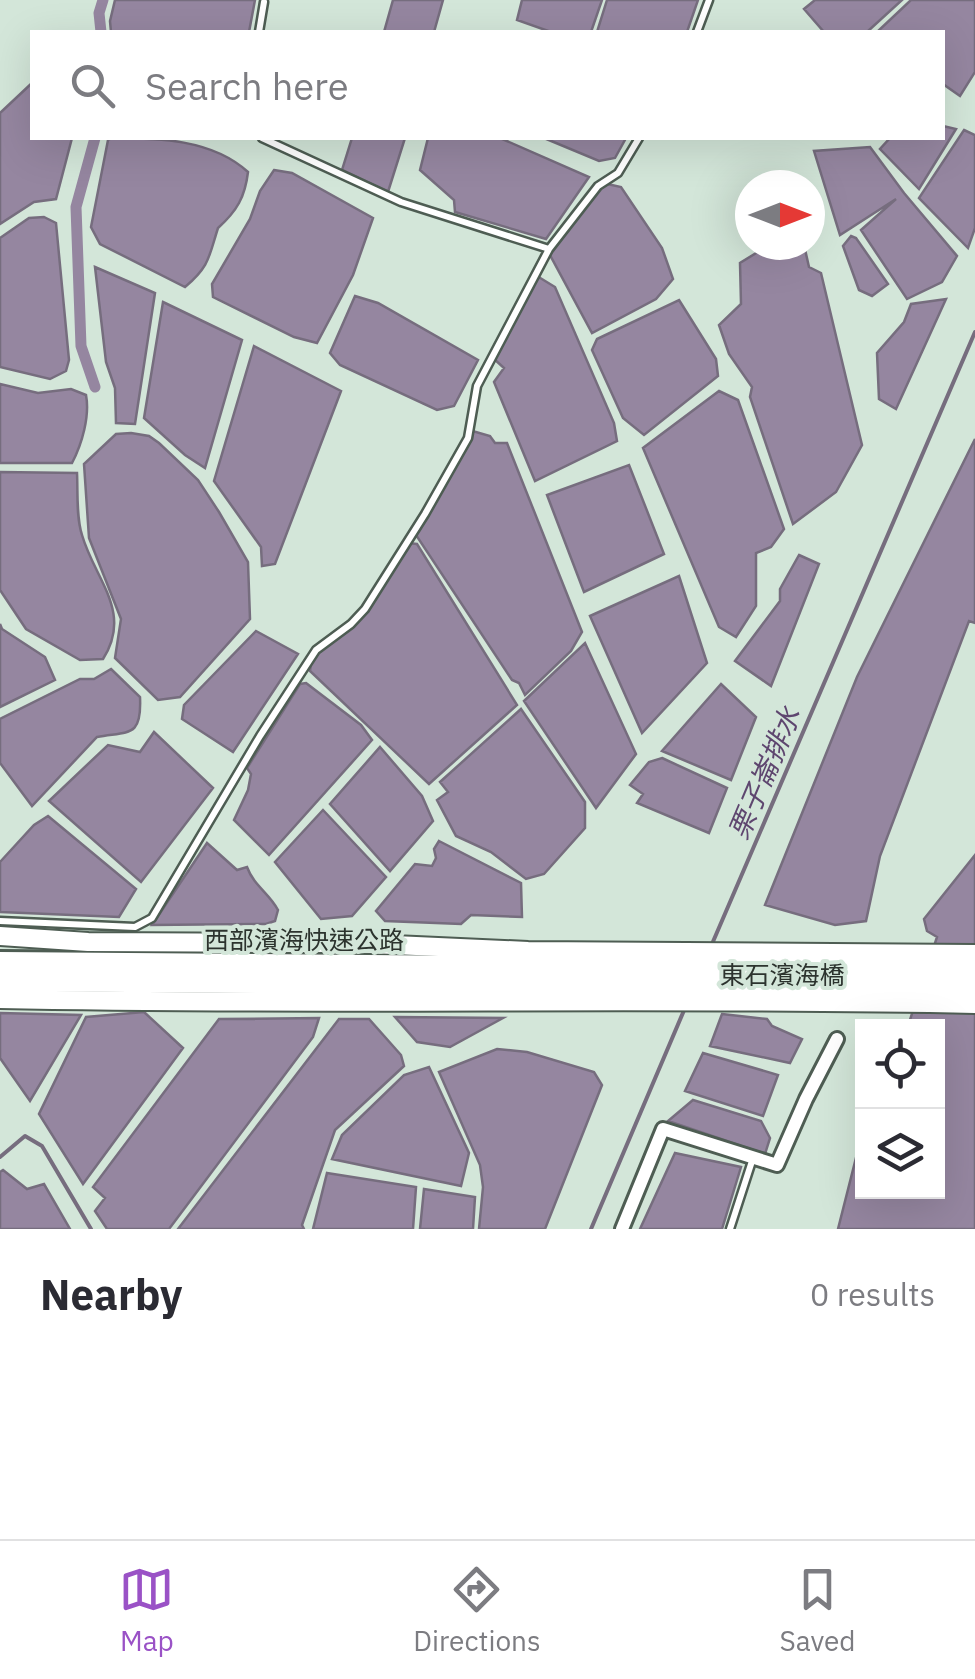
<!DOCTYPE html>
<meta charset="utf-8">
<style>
body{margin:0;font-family:"IBM Plex Sans","Noto Sans TC",sans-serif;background:#f7f7f7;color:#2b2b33}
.controls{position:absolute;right:30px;bottom:30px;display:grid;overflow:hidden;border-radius:0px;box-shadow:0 10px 40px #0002}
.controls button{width:90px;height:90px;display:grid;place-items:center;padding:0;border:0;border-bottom:2px solid #e1e1e2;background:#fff;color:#2b2b33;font:50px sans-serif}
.compass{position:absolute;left:735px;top:170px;width:90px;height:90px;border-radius:50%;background:#fff;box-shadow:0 10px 40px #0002;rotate:90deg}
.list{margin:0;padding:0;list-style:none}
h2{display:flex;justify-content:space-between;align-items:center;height:130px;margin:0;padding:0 40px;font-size:42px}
h2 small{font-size:32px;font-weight:400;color:#7c7c81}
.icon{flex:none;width:55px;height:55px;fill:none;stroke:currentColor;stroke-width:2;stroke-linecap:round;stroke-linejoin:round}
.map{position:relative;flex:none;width:975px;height:1229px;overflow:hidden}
.search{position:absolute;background:#fff;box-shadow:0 10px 40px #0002;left:30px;right:30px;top:30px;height:110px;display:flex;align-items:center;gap:25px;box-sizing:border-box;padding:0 35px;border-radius:0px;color:#7c7c81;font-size:38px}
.sheet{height:310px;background:#fff}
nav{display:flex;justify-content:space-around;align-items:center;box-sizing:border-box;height:140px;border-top:2px solid #e1e1e2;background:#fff;font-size:28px;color:#7c7c81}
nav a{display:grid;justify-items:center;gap:5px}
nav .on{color:#9a52c6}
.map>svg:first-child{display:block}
.water{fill:#9586a0;stroke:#766d7e;stroke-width:2.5}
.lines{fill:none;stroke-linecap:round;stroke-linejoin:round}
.stream{stroke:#766d7e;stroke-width:4}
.canal{stroke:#9586a0;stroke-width:11}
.lane-casing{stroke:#4e5d53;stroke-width:11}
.street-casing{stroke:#4e5d53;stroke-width:18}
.secondary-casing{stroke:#4e5d53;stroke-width:22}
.highway-casing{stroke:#4e5d53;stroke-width:28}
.lane{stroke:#fff;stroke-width:6}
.street{stroke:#fff;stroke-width:12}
.secondary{stroke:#fff;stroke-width:18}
.highway{stroke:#fff;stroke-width:22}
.labels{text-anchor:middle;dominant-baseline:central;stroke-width:8;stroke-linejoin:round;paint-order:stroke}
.street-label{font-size:25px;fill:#2c332e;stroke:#d3e6d9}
.water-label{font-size:28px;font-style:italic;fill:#5e466f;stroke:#d3e6d9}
</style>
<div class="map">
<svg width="975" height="1229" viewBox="0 0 975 1229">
<rect width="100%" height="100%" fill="#d3e6d9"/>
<path class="water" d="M115 0H255L249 32H111L110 21Z
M393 0H443L434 32H384Z
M522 0H602L591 32H551L517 20Z
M607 0H698L687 32H597Z
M815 0H902L867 32H824L804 9Z
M911 0H975V72L960 96 943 84 942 32H877Z
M32 83V138H72L56 199 34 202 0 224V113Z
M943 126 956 129 919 189 880 149 890 138H942Z
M964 130 975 135V228L968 248 919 198Z
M112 138C158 138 212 139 248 172 245 197 237 211 218 228 209 256 210 266 185 287L100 244 91 227 108 140Z
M352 138H405L388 192 342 170Z
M428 138H500L589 177 546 239 455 212 454 200 420 170Z
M544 138H626L615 158 599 161Z
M870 147 904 193 957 256 942 282 907 299 861 230 896 199 840 235 814 151Z
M274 170 292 173 373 218 353 275 317 343 294 337 213 297 212 284 250 219 260 191Z
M603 183 621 187 662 248 673 279 656 299 592 333 550 255Z
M44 217 56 223 69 360 66 371 50 379 0 367V238L29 218Z
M851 236 856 238 888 284 872 296 859 290 843 246Z
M769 245H804L809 267 821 273 862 445 836 492 793 524 750 397 752 387 729 354 719 325 741 304 740 263Z
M95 267 155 293 135 424 116 423 115 388 106 362Z
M537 276 555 287 614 423 617 441 535 481 494 382 504 368 494 359Z
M355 296 378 303 478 360 454 406 437 410 340 365 330 353Z
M946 299 896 409 879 399 877 353 904 322 911 304Z
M679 300 716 359 718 376 644 435 623 418 592 350 597 339Z
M163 302 242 340 205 468 185 455 144 418Z
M254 346 341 391 275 564 262 566 261 547 214 481Z
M0 384 38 393 71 389 86 395C90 416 82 444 72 463H0Z
M719 391 738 400 784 529 771 547 756 553V606L736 637 719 627 643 448Z
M469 430 490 436 495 443H507L582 632 571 651 525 695 519 683 512 680 414 532Z
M131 433 149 436 159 443 198 480 219 512 248 562 250 619 180 697 158 700 115 658 121 619 89 538 84 464 116 434Z
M975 439V623L969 621 880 856 866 921 835 925 765 905 857 677Z
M629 465 664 554 584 592 547 495Z
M0 472 77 473C78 492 76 517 82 535 95 580 133 612 103 659L80 660 26 629 0 590Z
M407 543 417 544 517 705 429 784 310 671 312 656 358 617Z
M799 555 819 564 771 686 735 661 780 601V589Z
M679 576 707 663 642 733 590 616Z
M0 624 2 629 45 657 55 680 0 707Z
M256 631 298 654 233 752 182 719 184 705Z
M585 643 636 754 596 808 524 701Z
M111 669 140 697C142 738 129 731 97 737L32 806 0 763V719L80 679H94Z
M306 683 361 725 372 740 269 855 234 820 248 790 251 774 247 768 300 684Z
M721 684 756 717 731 780 662 751Z
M521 709 585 802V828L544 874 526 879 491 852 456 836 437 800 448 792 440 782Z
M154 732 213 788 141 882 49 801 108 745 140 752Z
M380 747 422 796 433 821 390 871 330 804Z
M662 758 727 788 709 833 637 803 643 794 630 785 649 762Z
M323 810 386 877 352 916 321 919 275 862Z
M48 816 136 889 119 917 0 912V862L34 825Z
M439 841 521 883 522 917 471 915 461 924 385 921 376 911 415 864 432 866 436 858 434 849Z
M207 843 237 870 247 867C254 886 269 893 278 910L275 921 266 924 152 925Z
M975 855V1229H838L862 1134V1192H938V1026H908L937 937 927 931 924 919Z
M144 1012 183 1048 83 1184 39 1114 86 1017Z
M0 1013 81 1015 30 1101 0 1058Z
M722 1014 767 1019 772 1026 802 1039 790 1063 710 1046Z
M395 1017 503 1018 450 1047 417 1042Z
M319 1018 313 1037 169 1229H107L95 1211 105 1198 93 1187 219 1019Z
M339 1019H369L401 1055 404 1066 335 1130 302 1225 304 1229H178Z
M497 1049 527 1052 594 1072 602 1085 545 1229H479L483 1187 480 1165 439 1072Z
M703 1053 778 1075 763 1116 685 1091Z
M429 1067 469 1153 461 1186 332 1159 342 1135 404 1075Z
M693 1100 761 1121 770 1138 765 1154 668 1121Z
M675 1153 741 1167 722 1229H640Z
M3 1170 27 1189 44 1184 70 1229H0V1172Z
M327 1173 416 1187 413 1229H313Z
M424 1189 475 1197 473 1229H420Z"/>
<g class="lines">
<path class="stream" d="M712 944 975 332
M0 1157 25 1136 42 1146 91 1229
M591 1229 685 1008"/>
<path class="canal" d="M101 32 99 13 103 0
M95 387 81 346 76 207 95 138"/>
<g class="lane-casing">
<path id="lane" d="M259 32 264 2
M697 32 709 0
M262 138 401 202 549 249
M0 921 135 927 152 918 260 736 316 650 351 624 365 609 425 514 468 438 477 386 549 249 598 186 618 173 639 138
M730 1229 753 1158"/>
</g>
<g class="street-casing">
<path id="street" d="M622 1229 663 1129 777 1165 806 1099 837 1039"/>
</g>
<g class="secondary-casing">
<path id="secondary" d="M0 936 88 942 350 943 528 951 975 954
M0 999C325 1006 650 997 975 1004"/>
</g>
<g class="highway-casing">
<path id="highway" d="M0 963 975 971
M0 980 975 988"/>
</g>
<use href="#lane" class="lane"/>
<use href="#street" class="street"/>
<use href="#secondary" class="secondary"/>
<use href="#highway" class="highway"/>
</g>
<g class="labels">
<g class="street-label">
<text x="304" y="939">西部濱海快速公路</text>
<text x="782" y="974">東石濱海橋</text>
</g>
<g class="water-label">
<text transform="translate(764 773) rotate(-67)">栗子崙排水</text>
</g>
</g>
</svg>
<div class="controls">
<button><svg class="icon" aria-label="locate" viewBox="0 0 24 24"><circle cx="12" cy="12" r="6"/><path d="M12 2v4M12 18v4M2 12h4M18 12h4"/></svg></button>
<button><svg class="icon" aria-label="layers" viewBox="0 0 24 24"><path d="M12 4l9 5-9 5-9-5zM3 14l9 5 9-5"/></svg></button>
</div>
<svg class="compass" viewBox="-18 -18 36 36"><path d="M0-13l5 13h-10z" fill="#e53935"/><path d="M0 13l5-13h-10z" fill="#7c7c81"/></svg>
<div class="search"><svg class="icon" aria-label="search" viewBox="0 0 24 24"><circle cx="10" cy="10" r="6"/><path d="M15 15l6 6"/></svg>Search here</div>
</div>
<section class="sheet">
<h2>Nearby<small>0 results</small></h2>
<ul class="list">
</ul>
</section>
<nav>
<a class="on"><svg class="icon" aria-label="map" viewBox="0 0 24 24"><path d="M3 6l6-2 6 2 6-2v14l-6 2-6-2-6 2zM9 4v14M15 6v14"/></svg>Map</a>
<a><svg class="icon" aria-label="directions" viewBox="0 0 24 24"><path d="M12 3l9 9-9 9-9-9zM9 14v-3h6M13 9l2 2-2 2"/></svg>Directions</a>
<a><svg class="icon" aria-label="saved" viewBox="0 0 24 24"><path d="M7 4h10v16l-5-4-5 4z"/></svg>Saved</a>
</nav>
